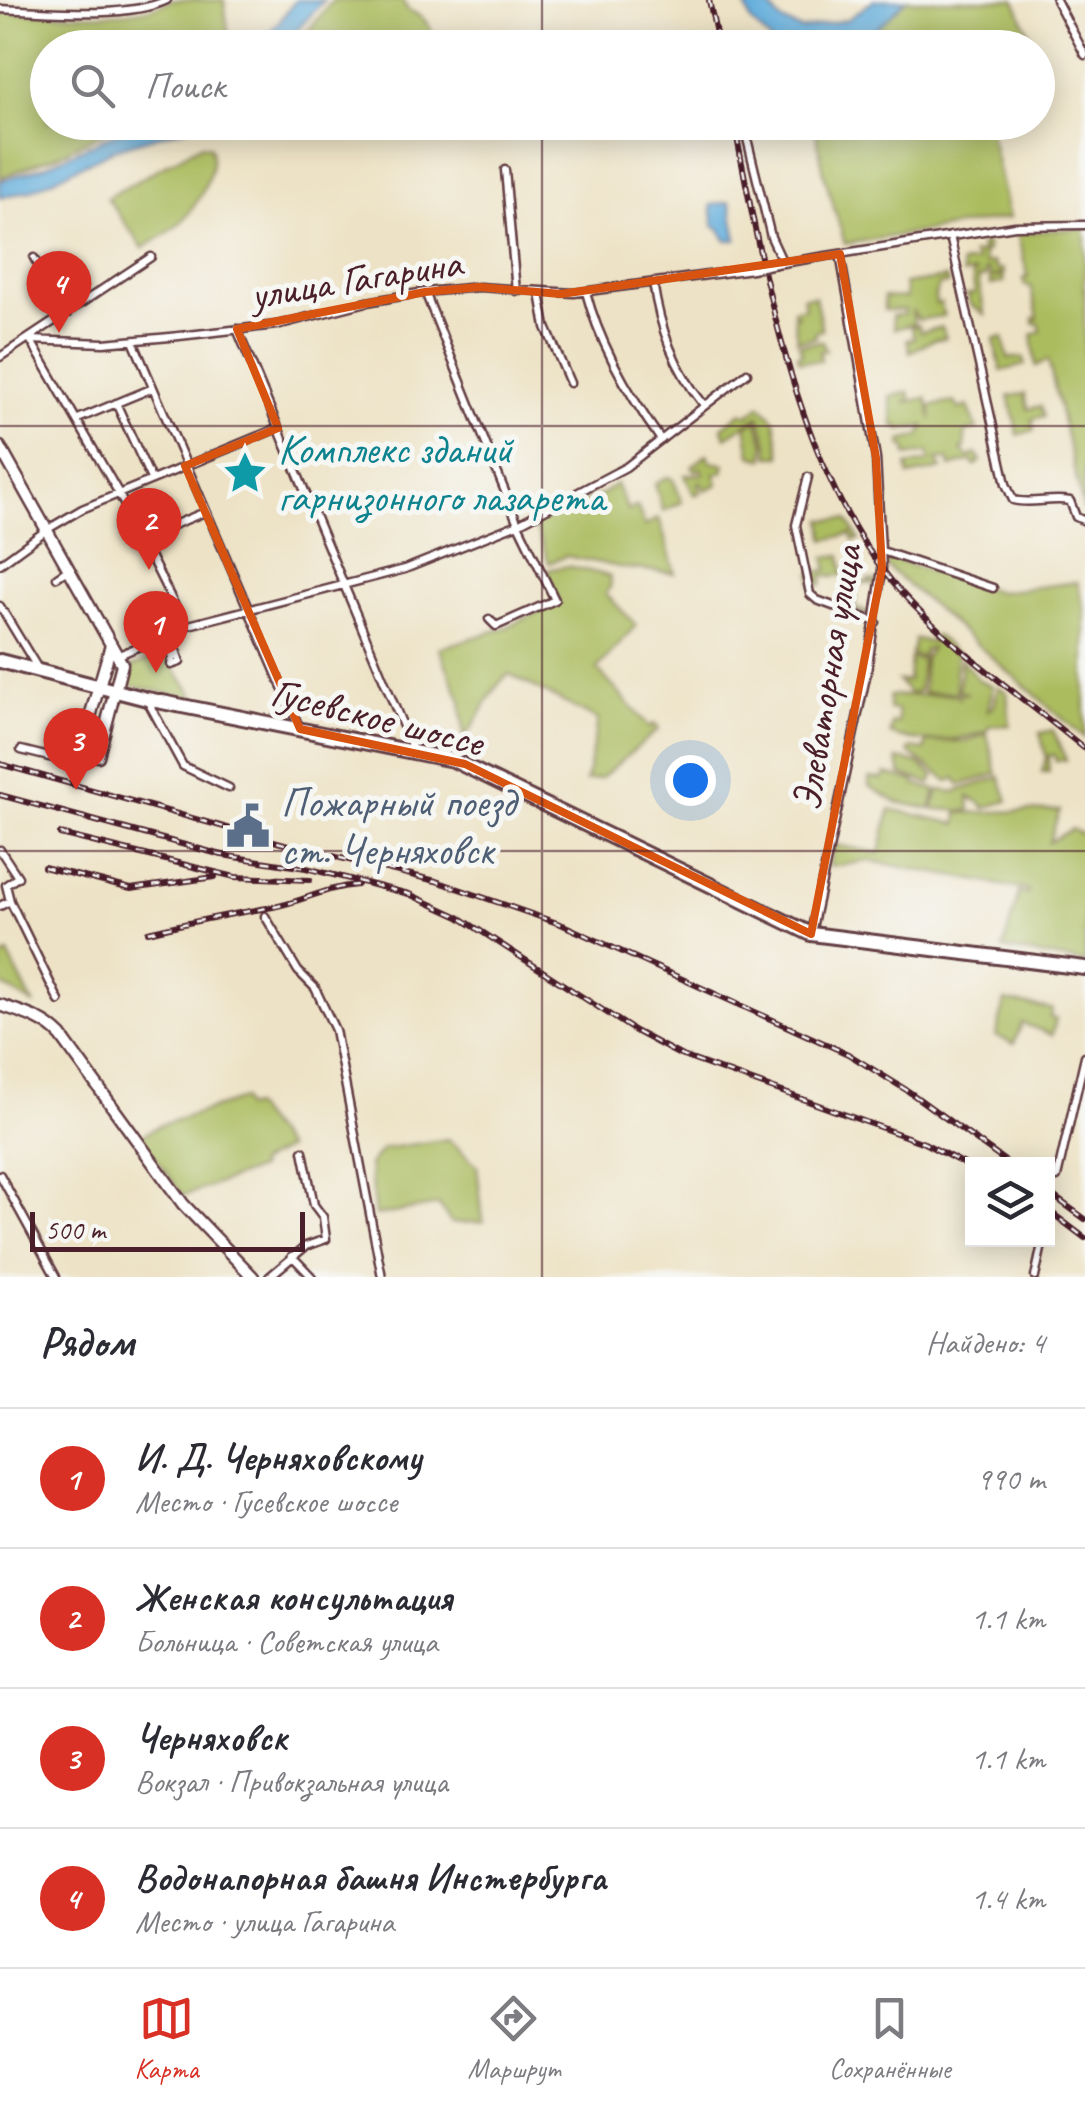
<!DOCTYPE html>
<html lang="ru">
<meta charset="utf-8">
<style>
body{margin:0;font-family:Caveat,sans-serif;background:#f7f7f7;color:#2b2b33}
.controls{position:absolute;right:30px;bottom:30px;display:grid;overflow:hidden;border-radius:0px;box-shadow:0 5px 25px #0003}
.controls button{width:90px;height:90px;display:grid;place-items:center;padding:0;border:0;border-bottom:2px solid #e1e1e2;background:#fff;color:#2b2b33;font:50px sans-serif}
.scale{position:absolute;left:30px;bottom:25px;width:275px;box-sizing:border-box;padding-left:10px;border:5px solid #4a1f2b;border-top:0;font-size:28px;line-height:35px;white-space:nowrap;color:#4a1f2b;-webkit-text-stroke:8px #f6f6f2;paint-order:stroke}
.you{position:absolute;left:690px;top:780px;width:35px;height:35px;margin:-25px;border:8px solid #fff;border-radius:50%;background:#1a73e8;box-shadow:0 0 0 15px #1a73e833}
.badge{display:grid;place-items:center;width:65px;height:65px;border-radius:50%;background:#d93025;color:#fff;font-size:32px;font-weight:700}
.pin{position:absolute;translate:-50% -82px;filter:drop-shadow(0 2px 5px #0008)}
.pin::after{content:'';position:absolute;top:52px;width:35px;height:30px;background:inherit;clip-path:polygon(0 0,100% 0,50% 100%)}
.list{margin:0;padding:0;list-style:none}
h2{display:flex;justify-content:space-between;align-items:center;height:130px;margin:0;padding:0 40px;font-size:42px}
h2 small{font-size:32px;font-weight:400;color:#7c7c81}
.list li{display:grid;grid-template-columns:65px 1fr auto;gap:30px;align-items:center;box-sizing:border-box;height:140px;padding:0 40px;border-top:2px solid #e1e1e2}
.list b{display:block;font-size:38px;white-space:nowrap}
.list p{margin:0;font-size:32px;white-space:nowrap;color:#7c7c81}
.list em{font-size:32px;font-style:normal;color:#7c7c81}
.icon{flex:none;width:55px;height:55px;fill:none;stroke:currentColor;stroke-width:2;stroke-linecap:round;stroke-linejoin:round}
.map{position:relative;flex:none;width:1085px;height:1277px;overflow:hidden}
.search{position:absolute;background:#fff;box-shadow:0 5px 25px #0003;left:30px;right:30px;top:30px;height:110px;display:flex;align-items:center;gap:25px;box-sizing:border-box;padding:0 35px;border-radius:55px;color:#7c7c81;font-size:38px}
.sheet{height:690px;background:#fff}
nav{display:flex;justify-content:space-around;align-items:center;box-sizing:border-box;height:140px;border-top:2px solid #e1e1e2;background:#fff;font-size:28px;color:#7c7c81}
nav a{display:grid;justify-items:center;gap:5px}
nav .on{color:#d93025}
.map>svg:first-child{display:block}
.green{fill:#abbc5f;stroke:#7a6e45;stroke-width:2.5}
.water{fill:#64aedc;stroke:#576684;stroke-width:2.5}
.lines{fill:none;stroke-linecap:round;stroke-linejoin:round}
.minor-casing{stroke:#623c42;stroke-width:11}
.major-casing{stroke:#623c42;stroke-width:15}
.highway-casing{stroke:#623c42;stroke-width:18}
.minor{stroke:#fff;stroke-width:6}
.major{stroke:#fff;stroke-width:10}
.highway{stroke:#fff;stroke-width:12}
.rail-casing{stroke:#4a1f2b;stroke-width:6}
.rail{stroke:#f6f6f2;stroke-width:2.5;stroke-dasharray:8;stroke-linecap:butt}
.minor-bridge-casing{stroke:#623c42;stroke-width:11;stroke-linecap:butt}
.minor-bridge{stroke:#fff;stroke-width:6}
.marked{fill:none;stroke:#d8530f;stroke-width:8;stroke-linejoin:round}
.grid{fill:none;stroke:#4a1f2b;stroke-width:2.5;stroke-opacity:0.55}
.labels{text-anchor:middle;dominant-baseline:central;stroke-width:10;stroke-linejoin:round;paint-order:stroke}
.street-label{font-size:42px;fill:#4a1f2b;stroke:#f6f6f2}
.culture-label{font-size:42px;fill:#0d838f;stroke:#f6f6f2;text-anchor:start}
.service-label{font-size:42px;fill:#4e5e75;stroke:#f6f6f2;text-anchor:start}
</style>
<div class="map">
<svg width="1085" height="1277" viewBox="0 0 1085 1277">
<rect width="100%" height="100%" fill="#f6f6f2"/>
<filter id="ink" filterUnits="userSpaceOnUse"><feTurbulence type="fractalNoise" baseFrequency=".01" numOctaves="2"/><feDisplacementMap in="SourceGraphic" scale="20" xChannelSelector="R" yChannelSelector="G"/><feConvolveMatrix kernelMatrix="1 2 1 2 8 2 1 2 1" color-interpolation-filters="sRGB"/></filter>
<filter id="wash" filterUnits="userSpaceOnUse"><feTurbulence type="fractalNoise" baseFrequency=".0048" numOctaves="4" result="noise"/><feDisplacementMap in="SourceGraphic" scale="40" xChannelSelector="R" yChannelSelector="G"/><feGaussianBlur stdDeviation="2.25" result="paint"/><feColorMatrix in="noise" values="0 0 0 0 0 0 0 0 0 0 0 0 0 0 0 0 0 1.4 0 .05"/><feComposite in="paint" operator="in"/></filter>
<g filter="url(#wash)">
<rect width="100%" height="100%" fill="#ede2c5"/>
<path class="green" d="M171 0H224L230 47 48 48V122L122 123 60 154 0 178V12C45 12 134 22 171 0Z
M333 0H402L408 10C426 17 433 28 435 47H295Z
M906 0H1015L1035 47 845 48 866 36Z
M814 123H988L1009 218 845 244 824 174Z
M202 144 210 146C219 168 198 203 183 220 173 231 156 240 143 248L107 198Z
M1084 228 1085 238 1084 511 1048 360 1036 366 1032 335 1041 331 1039 324 1034 323V318H1038L1030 286H1025L1023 279 1028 277 1017 233Z
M987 244V251L983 252 985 264 993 262 997 270 1003 269 1004 274 992 277 1003 276 1004 282 991 285 989 270 985 271 986 277 978 278 985 315 970 304 967 295 975 293 972 275 977 272 963 274 961 264 977 261 972 254 982 253 980 245Z
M946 278 948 284 939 285 935 295 936 304 941 303 944 316 918 320 912 310 914 324 894 329 892 316 905 314V310H884V297L906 298 904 284Z
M815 296 822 330 815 332 816 337 797 341 794 317 799 315H794L793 310 805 307 803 297Z
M918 325 920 332 942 327 945 338 933 340 910 352 907 340 914 338 911 327Z
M1003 337 1008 358H1024L1025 365 1001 371 994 339Z
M822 341 826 350 820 351 821 361H799L797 355 802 353 799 345Z
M909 392 911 399 904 402 927 398 932 419 930 406 955 402 959 409 968 406 977 429 965 432V448L961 450 969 457 976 454 981 461 975 466 971 461 950 467 948 459 937 460 942 469 909 476 907 466 930 461 928 452 907 456 906 447H902L901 441 920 436 924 426 900 430 899 426H894L890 396Z
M1025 394 1028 409 1041 406 1044 416 1032 419 1034 430 1018 435 1009 396Z
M761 405 775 420 781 456H769L768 444 759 416 726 437 722 427 742 412 748 415Z
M757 420 765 444 764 459 751 455 746 426Z
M707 454 711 462 725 464 723 472 715 473 718 484 705 490 701 482 698 483 701 492 694 495 685 475 703 474 701 468 696 471 692 467Z
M667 477 673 479 682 502 663 511 655 484Z
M616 484 628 511 637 506 645 526 659 518 675 573 624 568 566 556 549 563 534 524 601 495Z
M847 519 859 539 853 541 851 534 825 540 823 520Z
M841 555 843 575 823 576 822 584 812 585 811 573 828 570 825 557Z
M887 558 999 592 1077 582 1085 611V738L886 566Z
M568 566 610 576 611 585 606 594 636 625 597 669 650 727 654 724 659 729 601 778 586 781 598 720 509 674C488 690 482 719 464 738L461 701 439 648 505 628 559 602 547 570Z
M868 580 878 581 877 598H873L874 584 857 583 855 608 871 613 870 616 843 608 845 582 867 583Z
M933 636 938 637 957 654 955 671 957 692 923 693 924 659 931 648 925 649 922 657 911 655 915 639 932 642Z
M164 655 197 699 127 685 131 667Z
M910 658 922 660 919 691 910 694 898 681H908Z
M961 659 979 680 993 686 988 710 994 706 998 687 1007 692 1010 725 989 726 988 731C958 741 919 746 890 734L892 723H898L897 710 889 709V696L955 694 959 698 960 694 968 693 959 691Z
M1053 730 1066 760 1056 761 1054 755 1048 756 1049 772H1042L1046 757 1040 733Z
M987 734 997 774 960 785 956 778 948 781 908 752 911 748 925 750 926 742 965 741Z
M897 759 918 763 934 776 931 784 901 774Z
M885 774 915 781V784L936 790 931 809 896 802 869 786V778L883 779Z
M1000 777 1008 801 984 808 982 804 969 797 970 811 933 809 939 790 954 792Z
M890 809 957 824 958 813 1060 810 1049 842 1072 829 1085 836V963L1003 949 1019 892 1027 894 1028 890 869 861 829 867 834 845 880 853Z
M8 954 33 1004 0 984V958Z
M1005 1001 1052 1009 1050 1018 1056 1019 1052 1035 1022 1023 1014 1044 996 1036Z
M242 1099 245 1108 252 1106 286 1149 258 1164 259 1169 183 1196 140 1137 158 1126Z
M448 1139 477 1165 483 1222 451 1223 439 1205 375 1216 369 1165 382 1149Z"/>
<path class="water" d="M296 0H324L282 47H259Z
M743 0H765L780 20 801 30 848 19 874 0H906C856 52 845 48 777 48L751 21Z
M137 123H201L117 148 31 190 0 198V181L45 166Z
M730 202 737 239 736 240H726L719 228 714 226 711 205Z"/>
</g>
<g filter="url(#ink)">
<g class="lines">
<g class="minor-casing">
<path id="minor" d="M1056 0 1085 55
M0 9C45 11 128 19 167 0
M724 45V48
M743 122 771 237 783 263
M505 170 516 291
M950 236 1006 484 1013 500C1032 505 1051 497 1070 501L1076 517 1085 521
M34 258 68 313
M776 264 1015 226 1085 225
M653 282C660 329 674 368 704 405
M425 292 518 524 555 600 496 626 489 619
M586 292C600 346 629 395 661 440
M540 293 546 327 570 383
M237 329 413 750
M30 340 104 343 170 337 277 325 367 302 425 292 479 287 574 293 752 269
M31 341 118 492 185 626
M133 341 300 729
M0 357 151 257
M116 403 151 479
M78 419 153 388
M808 477 796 525 810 594 817 600 876 622
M142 538 205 512
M882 551 993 588
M0 564 48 529 82 509 278 428
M57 577 69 569
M0 606 37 667
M170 632 180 662 171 665 174 645
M117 656 185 626 405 569 518 524 626 467 747 373
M147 700 183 766 229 788
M21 750 65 761 80 751
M0 850 18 877 6 885 10 901 59 1001
M0 906 10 901
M265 916 298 971 315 988 335 1030 382 1277
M811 933 867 672 882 569 876 458 840 254
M0 1175 56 1277
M1057 1177 1085 1056
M292 1256 312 1277
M269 1277 306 1246 326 1239 323 1217 314 1205 303 1151
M1035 1277 1043 1240"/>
</g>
<g class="major-casing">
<path id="major" d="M0 447 122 664 98 756 80 751 111 645
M0 1005C23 1013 44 1018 61 1036L183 1204 253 1277"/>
</g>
<g class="highway-casing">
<path id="highway" d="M0 661 147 699 453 760 811 934 1085 968"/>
</g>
<use href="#minor" class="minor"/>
<use href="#major" class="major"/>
<use href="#highway" class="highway"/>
<g class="rail-casing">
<path id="rail" d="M709 0 719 48
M734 122C763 271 797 475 900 591 953 650 1024 698 1085 749
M0 764 295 847 436 881 563 925 848 1054 908 1091 1009 1164
M0 795 222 855 306 868 409 894 459 917 635 1031 680 1055 924 1143 972 1168
M60 834 235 877 310 880
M44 867 131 889 215 877
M148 932C190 922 231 914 273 907 302 902 326 887 357 885
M1048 1192 1085 1219
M1048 1210 1085 1238"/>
</g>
<use href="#rail" class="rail"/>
<g class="minor-bridge-casing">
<path id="minor-bridge" d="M752 269 776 264"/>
</g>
<use href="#minor-bridge" class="minor-bridge"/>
</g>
</g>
<path class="marked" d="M840 254 876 458 882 569 811 934 465 764 300 729 185 466 278 428 237 329 425 292 479 287 561 294Z"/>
<path class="grid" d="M542 0V48M542 122V1277M0 426H1085M0 851H1085"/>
<defs>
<g id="sight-bare" transform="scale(3.45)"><path d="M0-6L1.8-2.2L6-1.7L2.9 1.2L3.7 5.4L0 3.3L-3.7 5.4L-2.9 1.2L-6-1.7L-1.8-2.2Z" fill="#0f9aa8" stroke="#f6f6f2" stroke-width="2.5" paint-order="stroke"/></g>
<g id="civic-bare" transform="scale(3.45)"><path d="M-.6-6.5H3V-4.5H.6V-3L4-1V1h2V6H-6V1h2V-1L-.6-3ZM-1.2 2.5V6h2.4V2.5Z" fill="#5c6f8a" stroke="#f6f6f2" stroke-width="2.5" paint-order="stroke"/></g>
</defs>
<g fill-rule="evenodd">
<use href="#sight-bare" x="245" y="473"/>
<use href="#civic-bare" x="248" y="826"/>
</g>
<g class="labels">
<g class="street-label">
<text transform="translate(356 279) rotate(-9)">улица Гагарина</text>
<text transform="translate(827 678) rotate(-81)">Элеваторная улица</text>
<text transform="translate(377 717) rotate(14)">Гусевское шоссе</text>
</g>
<g class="culture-label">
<text x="278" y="449">Комплекс зданий<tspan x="278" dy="48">гарнизонного лазарета</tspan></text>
</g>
<g class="service-label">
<text x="281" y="802">Пожарный поезд<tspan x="281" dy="48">ст. Черняховск</tspan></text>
</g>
</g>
</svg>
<div class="controls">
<button><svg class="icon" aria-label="layers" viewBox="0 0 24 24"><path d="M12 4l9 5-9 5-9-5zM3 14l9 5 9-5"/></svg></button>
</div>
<div class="scale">500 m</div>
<div class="you"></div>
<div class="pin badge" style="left:156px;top:673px">1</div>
<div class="pin badge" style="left:149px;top:570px">2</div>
<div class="pin badge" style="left:76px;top:790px">3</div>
<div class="pin badge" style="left:59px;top:333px">4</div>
<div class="search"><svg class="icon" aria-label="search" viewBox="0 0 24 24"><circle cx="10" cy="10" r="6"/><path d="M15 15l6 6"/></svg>Поиск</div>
</div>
<section class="sheet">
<h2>Рядом<small>Найдено: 4</small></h2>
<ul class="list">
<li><span class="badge">1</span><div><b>И. Д. Черняховскому</b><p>Место · Гусевское шоссе</p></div><em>990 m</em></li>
<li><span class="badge">2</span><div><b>Женская консультация</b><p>Больница · Советская улица</p></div><em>1.1 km</em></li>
<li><span class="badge">3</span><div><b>Черняховск</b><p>Вокзал · Привокзальная улица</p></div><em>1.1 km</em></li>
<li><span class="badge">4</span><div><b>Водонапорная башня Инстербурга</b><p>Место · улица Гагарина</p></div><em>1.4 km</em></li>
</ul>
</section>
<nav>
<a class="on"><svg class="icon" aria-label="map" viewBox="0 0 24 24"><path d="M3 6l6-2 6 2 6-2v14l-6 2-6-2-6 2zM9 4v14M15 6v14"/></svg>Карта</a>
<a><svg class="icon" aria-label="directions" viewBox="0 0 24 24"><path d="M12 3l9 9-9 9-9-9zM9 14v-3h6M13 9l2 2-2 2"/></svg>Маршрут</a>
<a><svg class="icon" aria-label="saved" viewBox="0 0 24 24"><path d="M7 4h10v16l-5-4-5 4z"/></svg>Сохранённые</a>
</nav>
